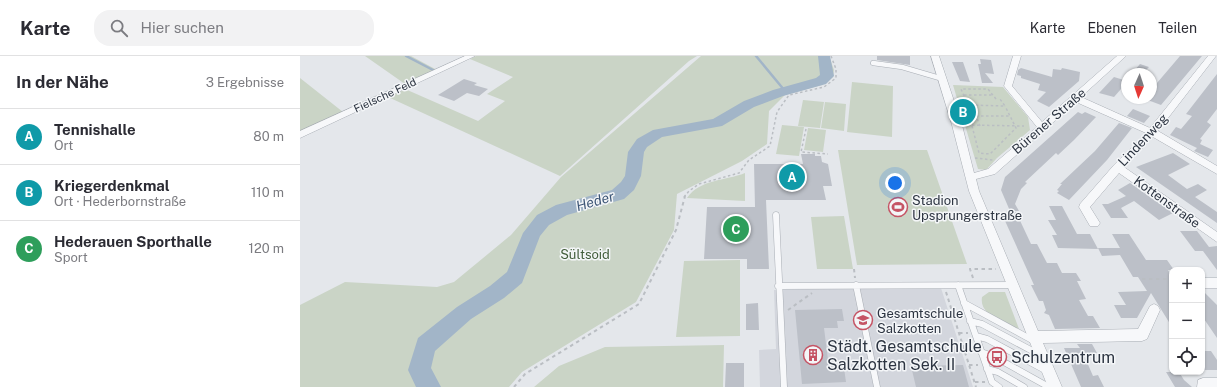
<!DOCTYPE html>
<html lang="de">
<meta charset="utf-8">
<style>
body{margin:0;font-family:"Public Sans",sans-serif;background:#f2f2f3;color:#2b2b33}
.controls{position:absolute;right:12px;bottom:12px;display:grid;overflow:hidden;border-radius:8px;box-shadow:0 1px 3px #0004}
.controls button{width:36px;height:36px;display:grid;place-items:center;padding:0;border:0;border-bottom:1px solid #e1e1e2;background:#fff;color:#2b2b33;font:20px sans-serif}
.compass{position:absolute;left:821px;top:12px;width:36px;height:36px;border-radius:50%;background:#fff;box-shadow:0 1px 3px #0004;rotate:183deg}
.you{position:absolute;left:595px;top:127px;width:14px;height:14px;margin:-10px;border:3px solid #fff;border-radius:50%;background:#1a73e8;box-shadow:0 0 0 6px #1a73e833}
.badge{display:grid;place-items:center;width:26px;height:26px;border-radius:50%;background:#c55465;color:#fff;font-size:13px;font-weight:700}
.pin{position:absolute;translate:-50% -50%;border:2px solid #fff;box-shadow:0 1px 4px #0006}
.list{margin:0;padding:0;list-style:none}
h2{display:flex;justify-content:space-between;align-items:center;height:52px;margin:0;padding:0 16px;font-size:17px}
h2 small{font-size:13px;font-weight:400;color:#7c7c81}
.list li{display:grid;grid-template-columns:26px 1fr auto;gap:12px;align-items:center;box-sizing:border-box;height:56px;padding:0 16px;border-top:1px solid #e1e1e2}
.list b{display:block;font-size:15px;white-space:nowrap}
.list p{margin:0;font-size:13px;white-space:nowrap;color:#7c7c81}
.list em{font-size:13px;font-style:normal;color:#7c7c81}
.icon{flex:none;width:22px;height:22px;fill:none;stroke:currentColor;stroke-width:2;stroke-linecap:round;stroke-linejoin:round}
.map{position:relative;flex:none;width:917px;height:331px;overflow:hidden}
header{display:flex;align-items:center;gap:24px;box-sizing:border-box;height:56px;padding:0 20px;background:#fff;border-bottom:1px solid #e1e1e2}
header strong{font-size:19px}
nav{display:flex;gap:22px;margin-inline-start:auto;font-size:14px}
.search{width:280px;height:36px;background:#f2f2f3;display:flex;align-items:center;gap:10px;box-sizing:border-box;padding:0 14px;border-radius:16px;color:#7c7c81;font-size:15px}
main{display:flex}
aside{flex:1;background:#fff}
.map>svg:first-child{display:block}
.built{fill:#d3d6dd}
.green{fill:#cad4c6}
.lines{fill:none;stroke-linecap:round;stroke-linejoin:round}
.stream{stroke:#a2b5c8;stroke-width:2.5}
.river{fill:#a2b5c8;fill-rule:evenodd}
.building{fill:#bcc0c8}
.lane-far1-casing{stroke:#a9aeb5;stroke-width:5.5}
.lane-casing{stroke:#a9aeb5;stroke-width:7}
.street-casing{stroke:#a9aeb5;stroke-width:1}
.path-far1{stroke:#babec3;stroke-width:1.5;stroke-dasharray:2.5 2.5;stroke-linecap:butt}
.path{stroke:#babec3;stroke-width:2;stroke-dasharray:3.5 3.5;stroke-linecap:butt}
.lane-far1{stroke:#f7f8fa;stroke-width:4.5}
.lane{stroke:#f7f8fa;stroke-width:6}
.street{fill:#f7f8fa;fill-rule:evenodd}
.labels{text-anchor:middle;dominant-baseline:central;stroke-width:3;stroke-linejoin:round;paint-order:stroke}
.far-street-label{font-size:11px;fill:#2d3542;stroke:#f4f6f8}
.street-label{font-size:13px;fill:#2d3542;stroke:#f4f6f8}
.poi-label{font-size:13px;fill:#2d3542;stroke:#f4f6f8;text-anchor:start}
.park-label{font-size:13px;fill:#425d3b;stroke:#f4f6f8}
.water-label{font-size:14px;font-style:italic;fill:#3a5374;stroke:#f4f6f8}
.near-poi-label{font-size:16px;fill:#2d3542;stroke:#f4f6f8;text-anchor:start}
</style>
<header>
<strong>Karte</strong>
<div class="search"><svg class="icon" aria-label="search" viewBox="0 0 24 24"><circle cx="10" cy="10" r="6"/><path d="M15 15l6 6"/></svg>Hier suchen</div>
<nav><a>Karte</a><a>Ebenen</a><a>Teilen</a></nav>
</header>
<main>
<aside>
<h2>In der Nähe<small>3 Ergebnisse</small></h2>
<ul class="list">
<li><span class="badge" style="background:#0f9aa8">A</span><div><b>Tennishalle</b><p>Ort</p></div><em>80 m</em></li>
<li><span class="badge" style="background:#0f9aa8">B</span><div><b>Kriegerdenkmal</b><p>Ort · Hederbornstraße</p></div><em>110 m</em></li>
<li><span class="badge" style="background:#2e9e5b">C</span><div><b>Hederauen Sporthalle</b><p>Sport</p></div><em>120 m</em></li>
</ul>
</aside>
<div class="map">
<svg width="917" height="331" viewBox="0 0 917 331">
<rect width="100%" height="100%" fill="#e4e7eb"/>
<path class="built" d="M640 229 673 331H460L459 294 476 293 474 234Z"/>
<path class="green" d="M65 0H111L137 14 105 28Z
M176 0H397L389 5 260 120 88 41 105 33 178 65 205 45 187 38 213 21 170 3Z
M401 0H529L534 14 533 21 522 29 485 39 469 55 467 88 442 105 377 138 374 174 336 246 222 316 209 331H0V249L45 226 137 231 154 226 211 179 261 121Z
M0 22 43 56 0 76Z
M552 26 593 30 592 81 547 76Z
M653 29 703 31 728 61 730 74 697 102 686 114 678 113Z
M503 44 524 46 520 72 498 70Z
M525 46 546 48 544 75 521 72Z
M482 69 504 71 499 100 476 98Z
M508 72 526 74 523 96 504 94Z
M538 94H627L667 208 557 209Z
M445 117V145L387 142C400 123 425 125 445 117Z
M544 160 553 213H517L511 161Z
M440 204V280L376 281 384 205Z
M689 236H705L719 273 688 257C683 252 681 248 682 241Z
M424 289 423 331H234L259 310 305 291Z"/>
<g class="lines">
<path class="stream" d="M106 0 133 14
M456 0 485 35"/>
<path class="river" d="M518 0H530L534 20 526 28 483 40 454 51 422 70 362 81 347 91 344 96 341 120 334 134 324 143 267 159 249 169 240 180 222 227 204 242 171 263 135 295 131 312 141 331H116L108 314 118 282 157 251 190 230 207 216 223 177 237 159 256 149 312 134 321 126 325 120 328 96 337 83 353 74 413 63 444 45 473 34 516 22 520 19Z"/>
</g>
<path class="building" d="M577 0H610V9L577 4Z
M880 0H902L861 49 845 43 851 42V34Z
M680 3 691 4 694 18 685 17 693 27H682L678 8H681Z
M652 6H663L670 26 660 25Z
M840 8 849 11 842 18 834 15Z
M721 12 752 21 753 13 761 14 762 12 780 16 779 25 749 51 737 45 746 36 738 34 740 28 721 22V20L717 19 718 14Z
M917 18V53L907 66 911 69 900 83 902 84 900 88 913 94 908 101 894 95 897 92 870 79 876 71 881 73 892 60 886 58Z
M814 21 827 25V36L821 33 814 41 799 37Z
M164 23 177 27 174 29 188 33 179 40 167 37 154 45 138 39Z
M833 53 850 60 844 67 827 60Z
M778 56 782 58 785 56 796 61 774 84 758 99 756 97 725 126 727 127 721 133 715 148 719 155H710L701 134 705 121Z
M819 67 832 72 807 104 769 144 757 137 759 135 757 134 762 128H760L795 95Z
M873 97 890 108 868 119 887 133 898 128 907 134 895 141 917 156V167L836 111Z
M501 98H515V100H521L522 106 528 108 532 130H523L526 144H466L469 213H447V203H404L407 151H455L454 108H503Z
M830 127 857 146 873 157 859 164 834 145 821 152 828 162H811L802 148H808L826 140 818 134Z
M749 150H762L777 178H790L798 193 758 192 752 179H757L748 164H756Z
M701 156H716L731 188H737L747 207H757L762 217H776L781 225H777L786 243 779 244 788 260H793L800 272 755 273 749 259 744 257 746 254 743 245H739L731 229H734Z
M880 175H897L909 191 917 190V214L903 195H895Z
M812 178H829L846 204H867L874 214H868L872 221V271L851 237 837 262H821L814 249H826L818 236 847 235 838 221H833L820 199 802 200 798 192H820Z
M902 234 917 249V282L902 260Z
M458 247 459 274H446V248Z
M542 253 544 265H537L538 272H524L529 312H544L546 326 502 328 495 254Z
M777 288H792L797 297H783L793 320 798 319 804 331H781L764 292H780Z
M902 295H911L917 304V314H902Z
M426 307H444V331H425Z
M663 309 669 331H616L611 310Z
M866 316H879L884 324 892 331H875Z"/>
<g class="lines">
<g class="lane-far1-casing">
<path id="lane-far1" d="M573 7 602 11 643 23"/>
</g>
<g class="lane-casing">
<path id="lane" d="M476 159 484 331
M556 229 577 331
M658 229 692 326 699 331
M478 230 713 229
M664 247 734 285
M670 265 682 268 740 299
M676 280 687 283 745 314
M681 296 693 300 749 331
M687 313 698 316 724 331"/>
</g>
<g class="street-casing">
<path id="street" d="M165 0H175L0 82V75Z
M631 0H639L662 69 674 117 688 113 737 71 704 30 713 0H721L712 30 742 66 817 0H826L781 41 850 72 908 0H916L858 75 917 110V118L853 81 824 111 917 176V186L819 117 790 151 800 167 798 170H790L779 151 780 148 814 109 846 77 776 46 695 118 676 123 679 135 738 275 838 273 850 250 854 248 858 250 860 254 847 283 842 285 743 287 762 331H748L669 135 652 69Z
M902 222H917V232H902Z
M903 322H917V331H897L898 324Z"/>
</g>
<path class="path-far1" d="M664 39H692
M696 43 688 33H661L668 49 705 50 700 43
M672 49 680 70
M676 60H710
M667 69 724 70
M672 70 679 97 690 98 716 72 705 50
M506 73 501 96 528 98
M675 102 693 104
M384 141 389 135 399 128 439 117 449 104 470 90 477 56 489 39 524 31 536 22V13L531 0"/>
<path class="path" d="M554 213 555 222
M673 222 670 213H696
M842 223H872
M646 236 676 331
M488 254 512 237
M659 277H668
M664 293H673
M669 309H678
M675 326H685
M214 331 225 318 339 248 376 174 385 140"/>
<use href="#lane-far1" class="lane-far1"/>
<use href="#lane" class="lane"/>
<use href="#street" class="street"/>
</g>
<defs>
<g id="stadium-ring" transform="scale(1)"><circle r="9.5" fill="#f4f6f8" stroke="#c55465" stroke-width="1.5"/><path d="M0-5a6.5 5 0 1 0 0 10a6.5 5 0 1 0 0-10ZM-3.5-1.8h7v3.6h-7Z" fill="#c55465"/></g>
<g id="school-ring" transform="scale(1)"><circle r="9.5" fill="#f4f6f8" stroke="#c55465" stroke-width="1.5"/><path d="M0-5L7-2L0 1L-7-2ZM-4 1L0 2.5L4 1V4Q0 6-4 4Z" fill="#c55465"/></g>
<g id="building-ring" transform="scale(1)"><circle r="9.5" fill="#f4f6f8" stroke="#c55465" stroke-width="1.5"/><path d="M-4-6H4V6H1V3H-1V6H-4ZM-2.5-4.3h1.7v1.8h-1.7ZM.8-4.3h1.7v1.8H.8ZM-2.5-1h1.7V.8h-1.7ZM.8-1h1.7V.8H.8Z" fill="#c55465"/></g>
<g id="bus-ring" transform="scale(1)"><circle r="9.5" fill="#f4f6f8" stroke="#c55465" stroke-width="1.5"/><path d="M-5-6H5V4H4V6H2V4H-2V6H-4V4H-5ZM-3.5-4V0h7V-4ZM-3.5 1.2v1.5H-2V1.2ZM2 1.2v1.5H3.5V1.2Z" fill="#c55465"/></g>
</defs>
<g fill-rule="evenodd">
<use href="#stadium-ring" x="598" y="151"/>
<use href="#school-ring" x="563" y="264"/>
<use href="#building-ring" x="513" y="299"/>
<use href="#bus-ring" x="697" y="301"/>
</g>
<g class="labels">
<g class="far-street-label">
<text transform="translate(85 39) rotate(-25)">Fielsche Feld</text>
</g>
<g class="street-label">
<text transform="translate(749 65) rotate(-41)">Bürener Straße</text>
<text transform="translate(843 84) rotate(-47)">Lindenweg</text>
<text transform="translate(867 146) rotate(36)">Kottenstraße</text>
</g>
<g class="poi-label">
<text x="612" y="144">Stadion<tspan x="612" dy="15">Upsprungerstraße</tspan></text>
<text x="577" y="257">Gesamtschule<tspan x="577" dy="15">Salzkotten</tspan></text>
</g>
<g class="park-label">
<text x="285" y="198">Sültsoid</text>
</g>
<g class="water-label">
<text transform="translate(295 145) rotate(-16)">Heder</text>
</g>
<g class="near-poi-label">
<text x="527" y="290">Städt. Gesamtschule<tspan x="527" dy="18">Salzkotten Sek. II</tspan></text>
<text x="711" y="301">Schulzentrum</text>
</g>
</g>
</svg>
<div class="controls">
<button>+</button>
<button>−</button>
<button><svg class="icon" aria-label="locate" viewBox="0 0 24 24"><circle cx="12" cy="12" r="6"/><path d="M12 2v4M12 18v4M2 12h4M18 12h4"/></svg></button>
</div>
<svg class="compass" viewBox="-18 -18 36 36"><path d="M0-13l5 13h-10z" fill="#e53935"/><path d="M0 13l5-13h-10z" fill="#7c7c81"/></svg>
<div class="you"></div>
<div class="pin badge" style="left:492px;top:121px;background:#0f9aa8">A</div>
<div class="pin badge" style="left:663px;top:56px;background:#0f9aa8">B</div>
<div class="pin badge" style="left:436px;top:173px;background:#2e9e5b">C</div>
</div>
</main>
